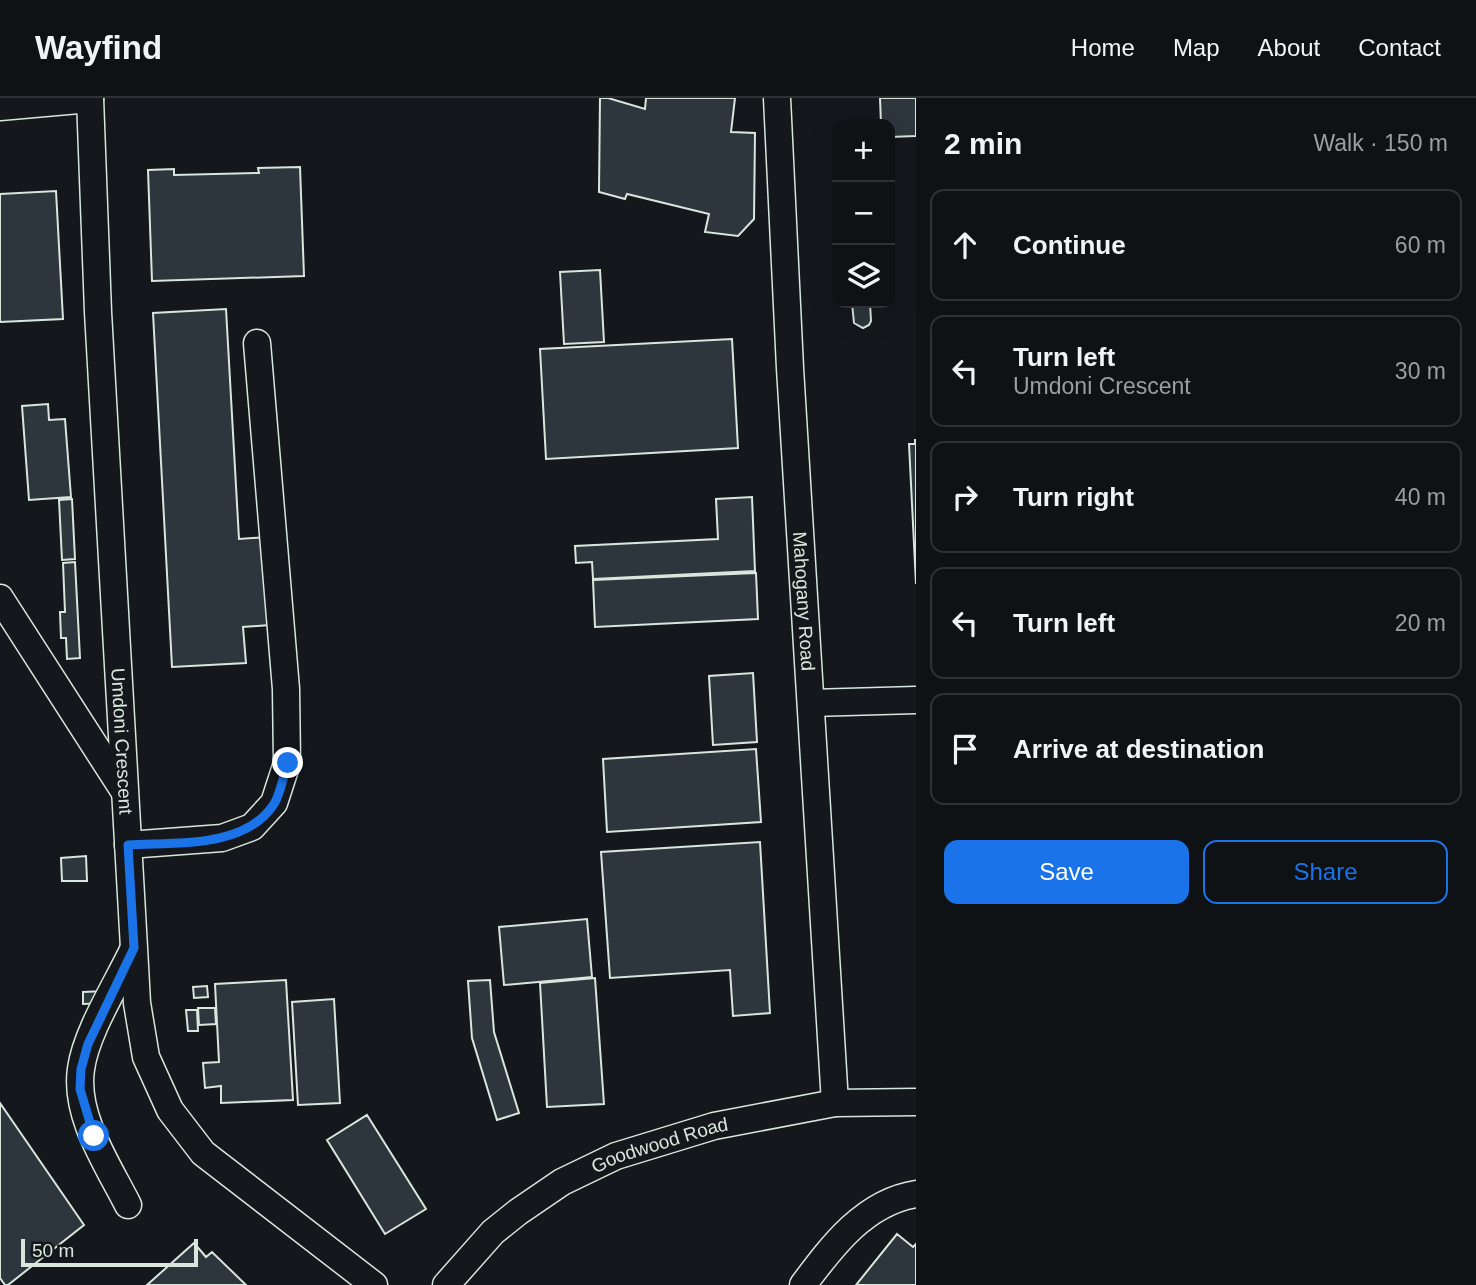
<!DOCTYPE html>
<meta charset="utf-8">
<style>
body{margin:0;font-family:Arial,sans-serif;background:#1d2022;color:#f1f3f6}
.controls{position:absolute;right:21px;top:21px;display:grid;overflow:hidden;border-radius:14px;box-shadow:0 7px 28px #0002}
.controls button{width:63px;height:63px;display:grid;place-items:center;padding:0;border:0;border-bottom:2px solid #2f3234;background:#0f1215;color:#f1f3f6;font:35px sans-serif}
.scale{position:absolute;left:21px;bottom:18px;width:177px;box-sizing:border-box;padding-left:7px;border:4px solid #d8e6dc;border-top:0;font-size:19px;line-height:24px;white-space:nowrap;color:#d8e6dc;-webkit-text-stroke:5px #14181c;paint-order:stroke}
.stop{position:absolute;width:21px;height:21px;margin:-16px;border:5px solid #1a73e8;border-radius:50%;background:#fff}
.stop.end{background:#1a73e8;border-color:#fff;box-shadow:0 2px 7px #0008}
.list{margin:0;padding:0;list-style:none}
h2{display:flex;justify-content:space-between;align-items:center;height:91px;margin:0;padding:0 28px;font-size:30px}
h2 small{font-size:23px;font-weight:400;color:#9b9ea0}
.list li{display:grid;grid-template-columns:46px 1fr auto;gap:21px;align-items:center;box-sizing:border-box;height:112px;margin:0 14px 14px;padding:0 14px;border:2px solid #2f3234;border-radius:14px}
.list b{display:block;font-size:26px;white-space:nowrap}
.list p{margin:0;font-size:23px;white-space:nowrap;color:#9b9ea0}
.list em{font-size:23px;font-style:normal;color:#9b9ea0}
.actions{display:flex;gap:14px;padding:21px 28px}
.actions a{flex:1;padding:16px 0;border:2px solid #1a73e8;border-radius:14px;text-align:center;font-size:24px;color:#1a73e8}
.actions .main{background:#1a73e8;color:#fff}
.icon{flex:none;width:38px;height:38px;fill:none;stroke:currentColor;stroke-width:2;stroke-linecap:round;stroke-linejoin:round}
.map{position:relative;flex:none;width:916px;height:1187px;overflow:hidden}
header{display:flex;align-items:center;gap:42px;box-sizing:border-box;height:98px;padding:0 35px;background:#0f1215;border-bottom:2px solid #2f3234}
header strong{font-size:33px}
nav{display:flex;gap:38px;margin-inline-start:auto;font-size:24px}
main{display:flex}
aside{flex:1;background:#0f1215}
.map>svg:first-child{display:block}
.building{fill:#2c363c;stroke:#d8e6dc;stroke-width:2}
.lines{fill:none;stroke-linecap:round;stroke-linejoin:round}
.minor-casing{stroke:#d8e6dc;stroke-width:29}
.minor{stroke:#14181c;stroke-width:26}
.route{stroke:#1a73e8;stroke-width:9}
.labels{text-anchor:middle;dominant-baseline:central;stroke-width:5;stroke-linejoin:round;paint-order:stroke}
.street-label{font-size:19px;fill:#d8e6dc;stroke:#14181c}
</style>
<header>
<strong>Wayfind</strong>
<nav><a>Home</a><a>Map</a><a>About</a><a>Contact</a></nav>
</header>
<main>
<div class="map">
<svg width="916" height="1187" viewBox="0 0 916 1187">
<rect width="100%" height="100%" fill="#14181c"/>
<path class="building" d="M600 0H608L645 11 646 0H735L731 34 755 35 754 121 738 138 705 134 709 116 627 96 625 101 599 94Z
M880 0H916V38L890 39V26H881Z
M300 69 304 178 152 183 148 72 174 71V77L259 75 258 70Z
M56 93 63 221 0 224V96Z
M600 172 604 244 564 246 560 174Z
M852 205H870L871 223 869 227 863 230 854 225Z
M226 211 239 441 266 439 270 527 243 529 246 565 172 569 153 215Z
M732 241 738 350 546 361 540 251Z
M48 306 49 322 65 321 71 399 29 402 22 308Z
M915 342H916V486L909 346H915Z
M752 399 755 473 593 481 592 464 576 465 575 448 718 441 716 401Z
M72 401 75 461 62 462 59 402Z
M75 464 80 560 67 561 66 540H61L60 514H65L63 465Z
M756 475 758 521 595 529 593 482Z
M753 575 757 644 713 647 709 578Z
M756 651 761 724 607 734 603 661Z
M760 744 770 915 733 918 730 872 610 880 601 754Z
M86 758 87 783H62L61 760Z
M587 821 592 879 504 887 499 829Z
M595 880 604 1006 547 1009 540 885Z
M286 882 293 1002 221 1005V988L205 990 203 965 219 964 215 886Z
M490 882 494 934 519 1015 497 1022 472 940 468 883Z
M207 888 208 899 194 900 193 889Z
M105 893 106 905 83 906V894Z
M334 901 340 1005 298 1007 292 904Z
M198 910H215L216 926 199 927Z
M186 912H197L198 933H188Z
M0 1005 84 1127 8 1187H5L0 1180Z
M367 1017 426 1111 385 1136 327 1042Z
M897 1136 913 1149 916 1146V1187H856Z
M194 1145 206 1159 212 1154 246 1187H147Z"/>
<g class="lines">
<g class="minor-casing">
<g id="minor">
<path id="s1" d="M90 0 98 214 134 850 137 905 146 959 170 1012 203 1055 374 1187"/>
<path id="s2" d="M777 0 790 270 835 1005"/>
<path d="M0 9 90 1"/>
<path d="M0 500 124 693"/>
<path d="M811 605 916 602"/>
<path d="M128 747 222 740 252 729 274 705 287 665 286 591 257 245"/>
<path d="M128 1107C108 1067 74 1018 81 971 86 934 117 886 133 852"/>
<path id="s3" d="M446 1187 493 1134 518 1114 562 1084 616 1058 714 1028 835 1005 916 1004"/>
<path d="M803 1187C832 1148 865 1104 916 1096"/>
</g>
</g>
<use href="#minor" class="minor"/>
</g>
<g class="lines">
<path class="route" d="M94 1038 80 991 81 971 88 946 134 850 128 747C175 744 245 751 274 706 281 695 283 677 288 665"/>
</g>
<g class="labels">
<g class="street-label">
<text stroke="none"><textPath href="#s2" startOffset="504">Mahogany Road</textPath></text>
<text stroke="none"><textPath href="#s1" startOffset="644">Umdoni Crescent</textPath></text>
<text stroke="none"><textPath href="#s3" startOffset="261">Goodwood Road</textPath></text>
</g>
</g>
</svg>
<div class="controls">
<button>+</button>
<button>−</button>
<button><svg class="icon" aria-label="layers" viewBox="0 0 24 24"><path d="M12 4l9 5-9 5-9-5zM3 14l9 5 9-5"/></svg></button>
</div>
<div class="scale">50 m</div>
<div class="stop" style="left:94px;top:1038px"></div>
<div class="stop end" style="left:288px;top:665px"></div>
</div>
<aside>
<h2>2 min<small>Walk · 150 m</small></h2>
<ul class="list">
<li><svg class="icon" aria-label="ahead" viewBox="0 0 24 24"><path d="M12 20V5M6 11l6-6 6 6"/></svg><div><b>Continue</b></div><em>60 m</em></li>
<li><svg class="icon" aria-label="left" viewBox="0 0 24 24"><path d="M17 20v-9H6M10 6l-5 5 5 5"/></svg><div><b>Turn left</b><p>Umdoni Crescent</p></div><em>30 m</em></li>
<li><svg class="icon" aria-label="right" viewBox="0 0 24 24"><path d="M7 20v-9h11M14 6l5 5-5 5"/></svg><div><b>Turn right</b></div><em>40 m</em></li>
<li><svg class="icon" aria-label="left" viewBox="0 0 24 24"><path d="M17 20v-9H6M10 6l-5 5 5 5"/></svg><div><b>Turn left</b></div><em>20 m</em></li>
<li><svg class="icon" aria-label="arrive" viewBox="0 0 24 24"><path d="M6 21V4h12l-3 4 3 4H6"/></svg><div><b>Arrive at destination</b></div></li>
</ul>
<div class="actions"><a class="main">Save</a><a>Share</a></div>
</aside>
</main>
